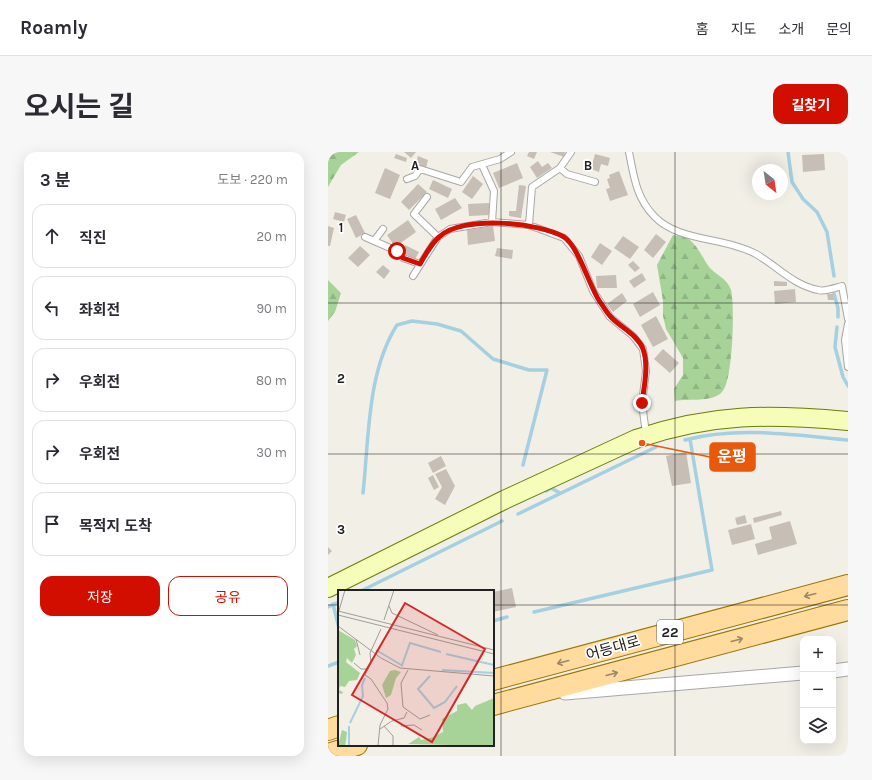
<!DOCTYPE html>
<html lang="ko">
<meta charset="utf-8">
<style>
body{margin:0;font-family:Karla,"Noto Sans KR",sans-serif;background:#f7f7f7;color:#2b2b33}
.controls{position:absolute;right:12px;bottom:12px;display:grid;overflow:hidden;border-radius:8px;box-shadow:0 4px 16px #0002}
.controls button{width:36px;height:36px;display:grid;place-items:center;padding:0;border:0;border-bottom:1px solid #e1e1e2;background:#fff;color:#2b2b33;font:20px sans-serif}
.compass{position:absolute;left:424px;top:12px;width:36px;height:36px;border-radius:50%;background:#fff;box-shadow:0 4px 16px #0002;rotate:150deg}
.stop{position:absolute;width:12px;height:12px;margin:-9px;border:3px solid #d10e00;border-radius:50%;background:#fff}
.stop.end{background:#d10e00;border-color:#fff;box-shadow:0 1px 4px #0008}
.list{margin:0;padding:0;list-style:none}
h2{display:flex;justify-content:space-between;align-items:center;height:52px;margin:0;padding:0 16px;font-size:17px}
h2 small{font-size:13px;font-weight:400;color:#7c7c81}
.list li{display:grid;grid-template-columns:26px 1fr auto;gap:12px;align-items:center;box-sizing:border-box;height:64px;margin:0 8px 8px;padding:0 8px;border:1px solid #e1e1e2;border-radius:12px}
.list b{display:block;font-size:15px;white-space:nowrap}
.list em{font-size:13px;font-style:normal;color:#7c7c81}
.actions{display:flex;gap:8px;padding:12px 16px}
.actions a{flex:1;padding:9px 0;border:1px solid #d10e00;border-radius:12px;text-align:center;font-size:14px;color:#d10e00}
.actions .main{background:#d10e00;color:#fff}
.icon{flex:none;width:22px;height:22px;fill:none;stroke:currentColor;stroke-width:2;stroke-linecap:round;stroke-linejoin:round}
.map{position:relative;flex:none;width:520px;height:604px;overflow:hidden;border-radius:12px}
header{display:flex;align-items:center;gap:24px;box-sizing:border-box;height:56px;padding:0 20px;background:#fff;border-bottom:1px solid #e1e1e2}
header strong{font-size:19px}
nav{display:flex;gap:22px;margin-inline-start:auto;font-size:14px}
.intro{display:flex;align-items:center;justify-content:space-between;box-sizing:border-box;height:96px;padding:0 24px}
h1{margin:0;font-size:28px}
.button{padding:10px 18px;border-radius:12px;background:#d10e00;color:#fff;font-size:14px;font-weight:700}
main{display:flex;gap:24px;padding:0 24px}
aside{flex:1;background:#fff;border-radius:12px;box-shadow:0 4px 16px #0002}
.map>svg:first-child{display:block}
.forest{fill:url(#forest-firs)}
.lines{fill:none;stroke-linecap:round;stroke-linejoin:round}
.stream{stroke:#a5d0e1;stroke-width:3.5}
.building{fill:#c7beb6}
.lane-casing{stroke:#a8a8a8;stroke-width:8}
.street-casing{stroke:#a8a8a8;stroke-width:15}
.secondary-casing{stroke:#697f00;stroke-width:20}
.primary-casing{stroke:#9d7400;stroke-width:22}
.lane{stroke:#fff;stroke-width:6}
.street{stroke:#fff;stroke-width:13}
.secondary{stroke:#f5fdb9;stroke-width:18}
.primary{stroke:#ffdc9e;stroke-width:20}
.oneway{stroke:#9b8866}
.route{stroke:#d10e00;stroke-width:5}
.grid{fill:none;stroke:#212121;stroke-width:1;stroke-opacity:0.55}
.labels{text-anchor:middle;dominant-baseline:central;stroke-width:3.5;stroke-linejoin:round;paint-order:stroke}
.shield{fill:#fff;stroke:#646464;stroke-width:1}
.shield-label{font-size:14px;font-weight:bold;fill:#212121}
.street-label{font-size:15px;fill:#212121;stroke:#fff}
.inset-river{fill:none;stroke:#a5d0e1;stroke-width:2}
.inset-road{fill:none;stroke:#9e9d98;stroke-width:1}
.view{fill:#d62828;fill-opacity:0.15;stroke:#d62828;stroke-width:2}
.inset-edge{fill:none;stroke:#212121;stroke-width:2}
.grid-label{font-size:13px;text-anchor:middle;font-weight:bold;fill:#212121;stroke:#fff;stroke-width:3.5;stroke-linejoin:round;paint-order:stroke}
.leader{fill:none;stroke:#e8590c;stroke-width:1.5}
.callout-dot{fill:#e8590c;stroke:#fff;stroke-width:1.5}
.callout{fill:#e8590c;stroke:#e8590c;stroke-width:1.5}
.callout-label{font-size:16px;text-anchor:middle;font-weight:bold;fill:#fff}
</style>
<header>
<strong>Roamly</strong>
<nav><a>홈</a><a>지도</a><a>소개</a><a>문의</a></nav>
</header>
<div class="intro"><h1>오시는 길</h1><a class="button">길찾기</a></div>
<main>
<aside>
<h2>3 분<small>도보 · 220 m</small></h2>
<ul class="list">
<li><svg class="icon" aria-label="ahead" viewBox="0 0 24 24"><path d="M12 20V5M6 11l6-6 6 6"/></svg><div><b>직진</b></div><em>20 m</em></li>
<li><svg class="icon" aria-label="left" viewBox="0 0 24 24"><path d="M17 20v-9H6M10 6l-5 5 5 5"/></svg><div><b>좌회전</b></div><em>90 m</em></li>
<li><svg class="icon" aria-label="right" viewBox="0 0 24 24"><path d="M7 20v-9h11M14 6l5 5-5 5"/></svg><div><b>우회전</b></div><em>80 m</em></li>
<li><svg class="icon" aria-label="right" viewBox="0 0 24 24"><path d="M7 20v-9h11M14 6l5 5-5 5"/></svg><div><b>우회전</b></div><em>30 m</em></li>
<li><svg class="icon" aria-label="arrive" viewBox="0 0 24 24"><path d="M6 21V4h12l-3 4 3 4H6"/></svg><div><b>목적지 도착</b></div></li>
</ul>
<div class="actions"><a class="main">저장</a><a>공유</a></div>
</aside>
<div class="map">
<svg width="520" height="604" viewBox="0 0 520 604">
<defs>
<pattern id="forest-firs" width="22" height="20" patternUnits="userSpaceOnUse"><rect width="22" height="20" fill="#a7d399"/><path d="M5 1l3.5 6h-7zM16 11l3.5 6h-7z" fill="#8fb584"/></pattern>
</defs>
<rect width="100%" height="100%" fill="#f2efe7"/>
<path class="forest" d="M0 0H31L13 13 0 35Z
M345 83C351 84 358 85 362 88 371 96 375 107 382 116 388 123 400 127 403 138 407 152 405 230 394 240 383 251 362 246 347 249L346 237 355 223V206L338 177 335 164V149L329 113Z
M0 128 13 141 7 160 0 169Z"/>
<g class="lines">
<path class="stream" d="M460 0 464 30 475 47 489 60 499 80 506 124
M506 142 510 156V165
M509 175 507 195 515 225 520 234
M357 288C410 274 466 283 520 288
M216 336 218 339 223 336 232 341
M35 341C41 286 39 220 69 173L84 169 109 172 133 179 165 207 201 218H219L195 313
M190 362 328 295
M33 439 174 369
M5 452 11 476
M0 455 11 450
M206 460 384 418 362 287
M165 469 179 465
M0 514 11 510"/>
</g>
<path class="building" d="M76 0H88L83 6Z
M201 0H209L206 7 199 4Z
M222 0H237L236 5Z
M68 2 79 6 78 10 66 6Z
M267 2 282 6 280 14 273 12 271 20 263 17Z
M496 2 497 18 475 20 474 3Z
M90 4 100 8 98 16 87 13Z
M210 9 214 15 220 11 224 16 209 26 202 15Z
M189 11 195 26 171 36 165 21Z
M57 16 72 23 62 47 47 41Z
M291 19 300 43 282 49 278 37 282 36 279 27 282 26 281 23Z
M145 24 155 32 144 47 134 40Z
M105 28 124 37 120 46 101 37Z
M90 32 99 40 81 58 73 50Z
M191 33 198 34 193 66 181 64V59H188Z
M127 46 134 56 113 68 107 57Z
M161 51V63L141 64 140 52Z
M7 60 18 63 16 70 5 67Z
M28 63 37 81 28 86 19 67Z
M80 68 88 80 67 95 59 83Z
M0 74 6 76 2 94H0Z
M165 74 167 89 140 93 139 78Z
M328 82 338 90 325 106 316 98Z
M295 84 311 95 302 107 286 96Z
M272 91 284 99 274 113 263 105Z
M77 93 91 100 87 107 73 100Z
M32 94 42 103 30 115 20 106Z
M169 96 185 98 184 107 167 104Z
M305 109 312 116 307 120 300 113Z
M55 113 62 119 56 127 48 120Z
M314 121 318 128 306 136 301 129Z
M288 123 289 136H269L268 124Z
M446 129 459 130V134H446Z
M467 137 468 150 447 152 446 139Z
M325 140 332 153 312 165 305 152Z
M294 141 299 149 285 160 279 152Z
M499 142H505L506 148H500Z
M328 164 340 187 325 195 313 173Z
M335 197 351 211 342 221 326 207Z
M358 300 363 331 344 334 338 304Z
M113 304 118 314 105 321 100 311Z
M118 317 127 334 117 353 107 347 114 335 107 322Z
M105 323 111 335 106 338 100 326Z
M453 359 454 363 426 371 425 366Z
M417 363 419 371 409 373 407 366Z
M462 369 469 392 430 403 427 392 444 387 441 375Z
M423 372 427 387 404 393 400 378Z
M0 395 4 399 0 403Z
M184 436 188 455 165 460V440Z"/>
<g class="lines">
<g class="lane-casing">
<path id="lane" d="M301 0C306 25 308 45 326 64 350 90 397 85 428 102 449 114 465 133 490 138 497 140 507 136 514 134L520 167
M154 13 166 39 164 70
M232 16 239 22 267 30
M79 27 87 24 92 17 133 30 144 15 172 7 183 0
M99 45 86 62 110 85
M201 73 204 35 232 16 243 0
M37 85 69 99 75 106 92 112
M46 89 55 77
M85 124 110 85 122 77 164 70 201 73 236 86 251 104 265 139 282 165 305 184 315 197 318 219 314 251 318 282
M520 172 517 188 520 215"/>
</g>
<g class="street-casing">
<path id="street" d="M505 519 520 517
M237 541 475 521"/>
</g>
<g class="secondary-casing">
<path id="secondary" d="M0 436 176 348 308 287C384 261 441 262 520 269"/>
</g>
<g class="primary-casing">
<path id="primary" d="M165 528 520 433
M165 553 520 458
M0 578 11 574
M0 602 29 593"/>
</g>
<use href="#lane" class="lane"/>
<use href="#street" class="street"/>
<use href="#secondary" class="secondary"/>
<use href="#primary" class="primary"/>
</g>
<defs><path id="oneway-shaft" d="M-6 0H5M1.5-3L5.5 0L1.5 3" fill="none" stroke-width="1.6" stroke-linecap="round" stroke-linejoin="round"/></defs>
<g class="oneway">
<use href="#oneway-shaft" transform="translate(482 443) rotate(165)"/>
<use href="#oneway-shaft" transform="translate(409 488) rotate(-15)"/>
<use href="#oneway-shaft" transform="translate(235 510) rotate(165)"/>
<use href="#oneway-shaft" transform="translate(284 522) rotate(-15)"/>
</g>
<g class="lines">
<path class="route" d="M69 99 75 106 92 112C97 103 103 92 111 85 133 63 210 70 236 85 251 95 261 134 272 150 276 155 279 161 283 165 292 175 310 183 315 197 321 213 316 235 314 251"/>
</g>
<path class="grid" d="M173 0V604M347 0V604M0 151H520M0 302H520M0 453H11M165 453H520"/>
<g class="labels">
<rect class="shield" x="329" y="468" width="26" height="24" rx="3"/>
<g class="shield-label">
<text x="342" y="480">22</text>
</g>
<g class="street-label">
<text transform="translate(285 496) rotate(-16)">어등대로</text>
</g>
</g>
<g transform="translate(10 438)">
<rect width="156" height="156" fill="#f2efe7"/>
<path d="M0 40 17 50 19 56 16 59 18 65 14 73 9 68 8 72 22 83 19 90 11 91 7 97 2 96 1 100 5 102 4 104 0 103ZM57 80 63 82 58 88 53 105 48 108 44 95 52 81ZM156 108V156L70 154 81 147 83 150 93 148 105 142 104 129 119 121V115L128 113 134 120 137 116ZM4 140 9 142 8 151 7 156H0Z" fill="#a7d399"/>
<path class="inset-river" d="M38 60 65 76M108 64 156 75M64 75 72 53 103 62M104 80 156 83M92 86 80 99 96 118 107 112 119 96M12 133 25 106 24 95 27 88M11 156V136"/>
<path class="inset-road" d="M51 16 54 23 100 45M0 21 156 60M0 24 7 0M0 25 156 64M46 30 56 0M0 36 43 68 62 78 156 86M18 49 22 65M16 73 23 79H29M70 80 63 93 65 117 82 129 92 125M0 136V150M46 136 55 146V156M63 136 76 135 84 140M42 139 54 131 66 128 69 122M40 156 42 135 50 119 49 113 33 89 27 85 33 73 32 63 43 39"/>
<path class="view" d="M67 13 147 59 94 152 14 105Z"/>
<rect width="156" height="156" class="inset-edge"/>
</g>
<g class="grid-label">
<text x="87" y="18">A</text>
<text x="260" y="18">B</text>
<text x="13" y="80">1</text>
<text x="13" y="231">2</text>
<text x="13" y="382">3</text>
</g>
<path class="leader" d="M314 291L382 305"/>
<circle class="callout-dot" cx="314" cy="291" r="4"/>
<rect class="callout" x="382" y="291" width="45" height="28" rx="4"/>
<g class="callout-label">
<text x="404" y="310">운평</text>
</g>
</svg>
<div class="controls">
<button>+</button>
<button>−</button>
<button><svg class="icon" aria-label="layers" viewBox="0 0 24 24"><path d="M12 4l9 5-9 5-9-5zM3 14l9 5 9-5"/></svg></button>
</div>
<svg class="compass" viewBox="-18 -18 36 36"><path d="M0-13l5 13h-10z" fill="#e53935"/><path d="M0 13l5-13h-10z" fill="#7c7c81"/></svg>
<div class="stop" style="left:69px;top:99px"></div>
<div class="stop end" style="left:314px;top:251px"></div>
</div>
</main>
